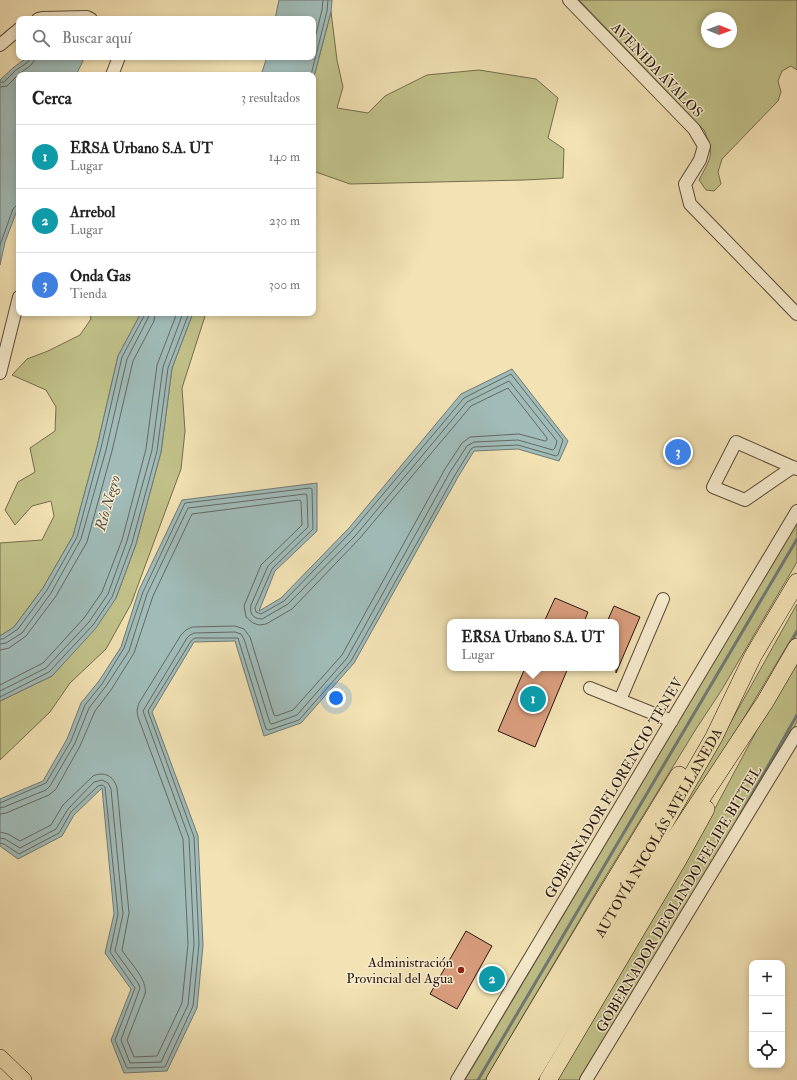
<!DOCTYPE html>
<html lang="es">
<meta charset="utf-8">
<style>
body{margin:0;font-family:"IM FELL Double Pica",serif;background:#f2f2f2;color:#222}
.controls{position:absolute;right:12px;bottom:12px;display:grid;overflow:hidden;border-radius:8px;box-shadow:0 2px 6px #0003}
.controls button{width:36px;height:36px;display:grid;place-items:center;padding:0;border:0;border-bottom:1px solid #e0e0e0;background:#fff;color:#222;font:20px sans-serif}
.compass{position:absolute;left:701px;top:12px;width:36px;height:36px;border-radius:50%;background:#fff;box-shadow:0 2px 6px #0003;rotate:91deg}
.you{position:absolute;left:336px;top:698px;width:14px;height:14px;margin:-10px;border:3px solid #fff;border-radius:50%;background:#1a73e8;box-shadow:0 0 0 6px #1a73e833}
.badge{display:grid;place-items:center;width:26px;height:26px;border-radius:50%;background:#0b8043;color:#fff;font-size:13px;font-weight:700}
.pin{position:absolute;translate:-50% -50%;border:2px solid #fff;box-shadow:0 1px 4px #0006}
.popup{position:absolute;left:447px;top:619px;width:172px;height:52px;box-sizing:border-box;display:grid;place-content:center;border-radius:8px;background:#fff;filter:drop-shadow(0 1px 3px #0005);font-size:13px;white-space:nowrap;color:#767676}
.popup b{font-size:15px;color:#222}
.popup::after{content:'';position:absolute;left:50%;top:100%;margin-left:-8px;border:8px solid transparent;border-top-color:#fff}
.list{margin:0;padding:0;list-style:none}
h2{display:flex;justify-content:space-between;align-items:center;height:52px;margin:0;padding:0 16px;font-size:17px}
h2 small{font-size:13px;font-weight:400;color:#767676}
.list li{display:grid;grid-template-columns:26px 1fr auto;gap:12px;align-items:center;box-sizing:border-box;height:64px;padding:0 16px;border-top:1px solid #e0e0e0}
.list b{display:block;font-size:15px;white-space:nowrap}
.list p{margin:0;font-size:13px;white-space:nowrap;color:#767676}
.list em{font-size:13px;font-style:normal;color:#767676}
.icon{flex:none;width:22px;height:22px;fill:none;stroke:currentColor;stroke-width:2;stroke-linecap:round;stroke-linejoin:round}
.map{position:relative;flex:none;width:797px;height:1080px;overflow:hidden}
.search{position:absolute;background:#fff;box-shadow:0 2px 6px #0003;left:16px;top:16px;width:300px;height:44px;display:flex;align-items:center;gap:10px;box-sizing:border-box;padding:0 14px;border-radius:8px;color:#767676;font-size:15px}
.panel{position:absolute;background:#fff;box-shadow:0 2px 6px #0003;left:16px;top:72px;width:300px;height:244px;border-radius:8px}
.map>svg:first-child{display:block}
.green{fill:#c1c189;stroke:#746c4d;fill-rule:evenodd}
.water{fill:#a0bbb8;stroke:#707975}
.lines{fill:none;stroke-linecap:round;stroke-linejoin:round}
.shore{stroke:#646964;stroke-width:1}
.stream{stroke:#707975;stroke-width:3}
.building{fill:#d99d7d;stroke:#271711}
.minor-casing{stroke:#5a4a3a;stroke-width:14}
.major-casing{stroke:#271711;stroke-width:16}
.highway-casing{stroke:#271711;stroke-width:18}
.minor{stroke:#f7ecce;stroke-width:12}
.major{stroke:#f2e2b4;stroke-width:15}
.highway{stroke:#f2e2b4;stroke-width:17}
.poi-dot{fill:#8f2418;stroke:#f7ecce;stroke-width:1.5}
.labels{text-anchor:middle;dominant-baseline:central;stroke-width:3;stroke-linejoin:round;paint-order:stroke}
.street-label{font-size:14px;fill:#271711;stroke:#f7ecce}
.poi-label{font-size:14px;fill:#271711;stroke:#f7ecce;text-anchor:end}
.water-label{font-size:15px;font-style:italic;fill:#51504b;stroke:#f7ecce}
</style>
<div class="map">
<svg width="797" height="1080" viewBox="0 0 797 1080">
<rect width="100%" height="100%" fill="#f2e2b4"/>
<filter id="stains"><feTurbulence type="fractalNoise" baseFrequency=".005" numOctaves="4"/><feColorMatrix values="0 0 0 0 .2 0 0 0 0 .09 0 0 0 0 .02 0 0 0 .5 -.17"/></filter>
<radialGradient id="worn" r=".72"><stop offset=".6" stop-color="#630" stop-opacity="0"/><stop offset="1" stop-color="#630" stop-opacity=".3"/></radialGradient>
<path class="green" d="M579 0H797V70L791 66 782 71 778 81 781 92 778 101 722 159 718 172 721 184 714 191 706 190 699 180C711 157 715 155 704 130ZM707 18H731V42H707Z
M331 12 337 60 343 87 337 108 368 113 385 96 427 75 479 70 536 79 558 98 548 138 564 149 563 178 524 180 350 184 313 171V80Z
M90 313H141L118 356 97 447 73 536 43 588 14 627 0 636V543L42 540 54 516 51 501 32 506 15 525 5 510 18 482 35 472 30 448 55 431 56 407 46 390 12 375 27 359 48 351 80 335 91 319Z
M193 313H206L182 388 185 431 181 469 131 604 106 649 70 683 50 712 0 760V701L52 676 116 598 136 544 161 452 172 368Z
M797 523V562L721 691 696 729 598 889 485 1080H465Z
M797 604V629L739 726 660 848Z
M797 663V722L581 1080H555L705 827 758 728Z"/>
<path class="water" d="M279 0H332L331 12 313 80V75H261L267 57H313V19H275Z
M28 57H81L83 61 76 75H19V205L5 242 0 265V80L14 67Z
M141 313H193L172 368 161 452 136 544 116 598 96 628 52 676 0 701V636L14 627 43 588 73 536 97 447 118 356Z
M512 369 568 441 559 461 518 449 474 451 458 477 354 663 301 723 264 736 235 641 194 642 152 712 198 836 203 945 197 1008 167 1071 124 1073 111 1040 131 989 105 953 114 914 102 788 74 815 62 836 18 859 0 846V799L43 781 67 739 81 703 99 681 121 647 139 590 182 500 317 483V531L275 571 259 611 281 598 349 528 461 394Z"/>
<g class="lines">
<path class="shore" d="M313 46 322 10 323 0
M311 75 327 11 328 0
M0 82H4L16 70 28 62 30 57
M0 87 7 86 19 74 31 65 34 61 35 57
M0 245 13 209 16 206H19
M0 639H3L18 629 47 590 77 537 101 448 122 357 144 316V313
M0 644 6 643 22 633 51 593 81 539 106 450 127 359 148 318 149 313
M0 650 9 648 26 636 56 596 87 542 112 451 133 361 154 321 155 313
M0 685 43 663 84 618 102 592 122 540 146 449 157 365 177 313
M0 691 46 668 89 622 108 594 127 541 152 450 163 367 183 313
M0 697 49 672 93 625 112 597 132 543 157 451 168 368 189 313
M0 803 46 783 71 741 85 705 102 684 124 648 143 592 185 503 310 488 312 489 313 529 272 569 255 608 256 612 261 614 284 601 352 531 464 398 511 374 563 440 558 455 556 456 518 445 474 447 471 449 455 475 351 661 299 720 269 730 266 729 238 638H195L191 641 148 711 194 837 199 944 193 1006 165 1067 127 1068 115 1040 135 988 110 952 118 914 105 787 102 785 98 786 71 812 59 833 19 854 4 844 0 843
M0 808 4 807 46 790 50 786 75 743 89 708 106 686 129 651 147 594 188 508 305 494 307 495 308 527 268 566 251 605C249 613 253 619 262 619L288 604 356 535 467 402 509 381 557 441 555 448 553 450 518 440 474 442 467 446 450 472 347 658 297 715 272 724 270 723 244 639 241 634 235 632 194 633 190 635 187 638 143 711 189 838 194 944 188 1005 161 1062 130 1063 121 1040 140 988 138 983 115 951 123 914 111 789 108 783 102 780 94 782 68 809 56 829 20 848 5 839 0 838
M0 814 6 813 49 795 56 789 80 746 95 711 111 690 134 653 153 596 192 514 299 500 301 501 302 525 261 565 244 606 246 617 253 623 259 625 266 624 292 609 360 538 471 406 508 388 547 438V440L545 441 519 434 470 437 462 443 445 469 342 655 293 710 276 716 274 715 250 637 244 629 235 626 192 627 186 630 181 635 139 703 137 710 138 717 183 839 188 944 182 1003 157 1056 134 1057 127 1040 145 994C148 979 129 962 122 950L129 913 117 788C114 776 104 771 93 776L63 805 51 825 20 841 8 834 0 832"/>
<path class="stream" d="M791 643 797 632
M738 819 797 715
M478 1080 797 539"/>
</g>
<path class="building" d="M555 598 588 612 584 622H544Z
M614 606 640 617 616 673V622H607Z
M525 668H568L535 747 498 731Z
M466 931 492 946 457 1009 430 994Z"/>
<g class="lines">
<g class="minor-casing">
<path id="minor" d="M569 0 694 129 704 146 700 160 685 184 690 204 797 314
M38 19 42 18 87 17 91 19
M0 45 19 29
M112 75 119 57
M0 373 19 297
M793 467 745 500 713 487 736 442 797 469
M590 688 672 721
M620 700 663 599
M457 1080 797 511
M586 1080 797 733"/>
</g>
<g class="major-casing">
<path id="major" d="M0 1057 24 1080"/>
</g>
<g class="highway-casing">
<g id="highway">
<path d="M495 1080 599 906 679 775"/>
<path id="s1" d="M513 1080 652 845 714 737 753 656 797 582"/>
<path d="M528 1080 666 852 765 702 797 647"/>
<path d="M548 1080 678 860 706 809"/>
</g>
</g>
<use href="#minor" class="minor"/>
<use href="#major" class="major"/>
<use href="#highway" class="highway"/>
</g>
<circle class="poi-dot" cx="461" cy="970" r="4"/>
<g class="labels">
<g class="street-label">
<text transform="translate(657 70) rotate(46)">AVENIDA ÁVALOS</text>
<text transform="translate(614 788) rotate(-59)">GOBERNADOR FLORENCIO TENEV</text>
<text stroke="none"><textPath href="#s1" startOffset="287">AUTOVÍA NICOLÁS AVELLANEDA</textPath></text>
<text transform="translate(679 899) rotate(-59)">GOBERNADOR DEOLINDO FELIPE BITTEL</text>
</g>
<g class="poi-label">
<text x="453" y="962">Administración<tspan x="453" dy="16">Provincial del Agua</tspan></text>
</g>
<g class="water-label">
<text transform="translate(108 503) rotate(-74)">Río Negro</text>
</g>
</g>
<rect width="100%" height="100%" filter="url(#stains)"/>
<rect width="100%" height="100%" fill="url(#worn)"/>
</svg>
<div class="controls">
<button>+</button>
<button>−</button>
<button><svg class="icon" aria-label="locate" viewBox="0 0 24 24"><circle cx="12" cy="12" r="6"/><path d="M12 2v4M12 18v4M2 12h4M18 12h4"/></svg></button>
</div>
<svg class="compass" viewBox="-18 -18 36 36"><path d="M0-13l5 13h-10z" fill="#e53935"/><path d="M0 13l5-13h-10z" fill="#767676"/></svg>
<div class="you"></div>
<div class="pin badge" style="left:533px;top:699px;background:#0f9aa8">1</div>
<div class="popup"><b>ERSA Urbano S.A. UT</b>Lugar</div>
<div class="pin badge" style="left:492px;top:979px;background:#0f9aa8">2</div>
<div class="pin badge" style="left:678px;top:452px;background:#3f7fe0">3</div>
<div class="search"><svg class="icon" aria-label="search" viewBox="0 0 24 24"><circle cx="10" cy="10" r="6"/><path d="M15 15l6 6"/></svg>Buscar aquí</div>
<section class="panel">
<h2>Cerca<small>3 resultados</small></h2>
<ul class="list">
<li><span class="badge" style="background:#0f9aa8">1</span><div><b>ERSA Urbano S.A. UT</b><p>Lugar</p></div><em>140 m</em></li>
<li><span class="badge" style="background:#0f9aa8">2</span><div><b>Arrebol</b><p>Lugar</p></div><em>230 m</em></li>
<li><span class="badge" style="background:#3f7fe0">3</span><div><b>Onda Gas</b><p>Tienda</p></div><em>300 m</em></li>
</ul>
</section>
</div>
